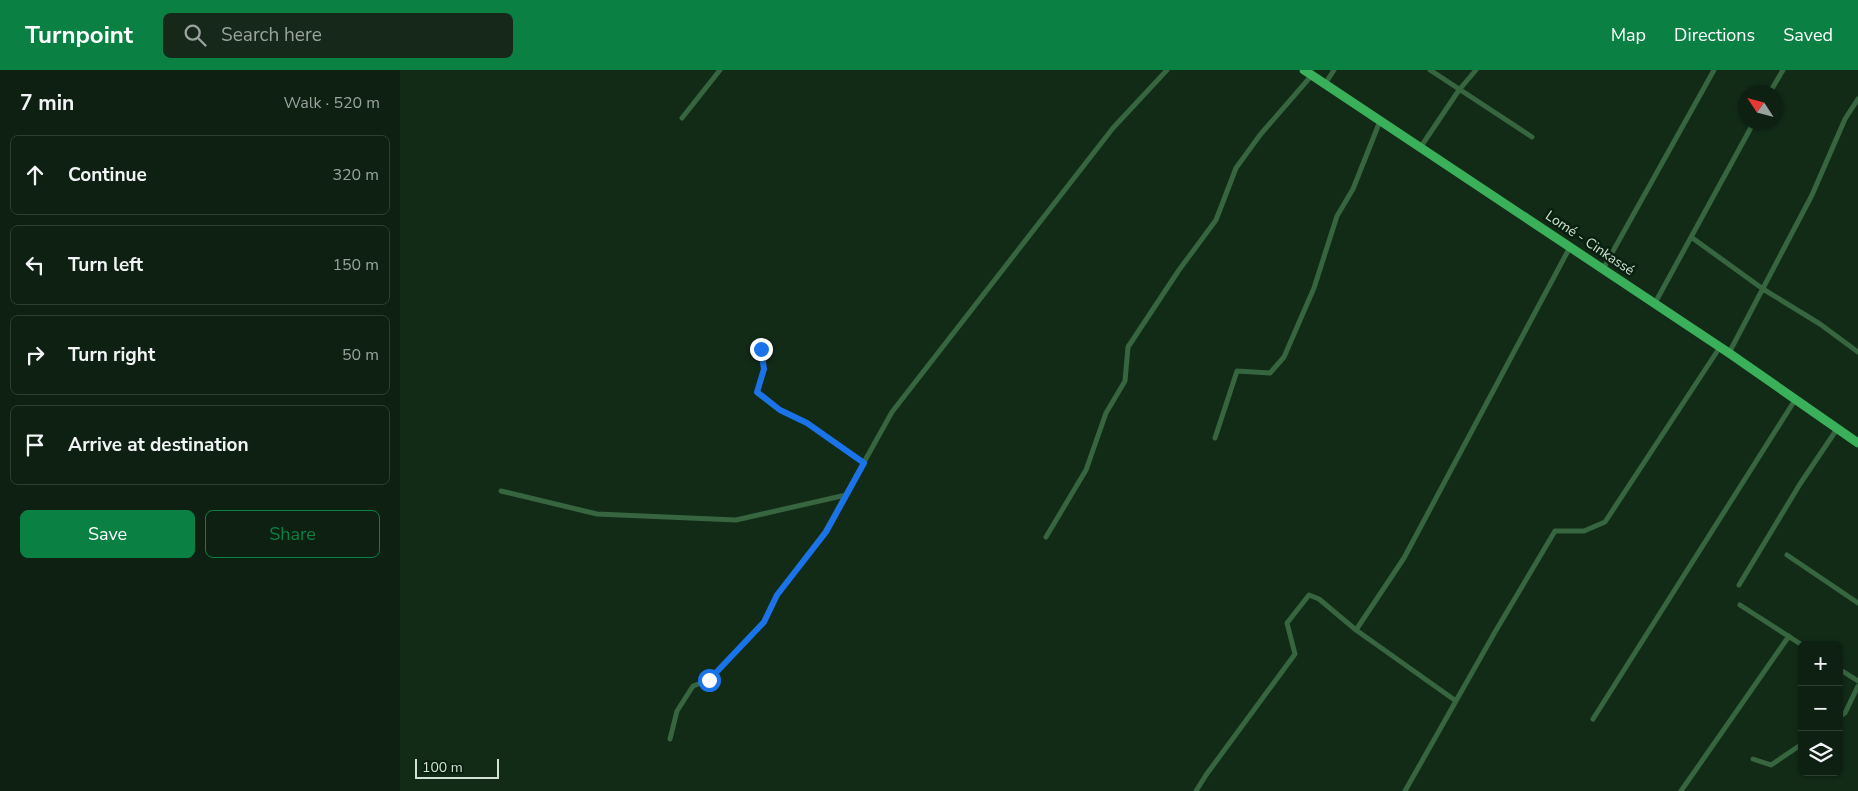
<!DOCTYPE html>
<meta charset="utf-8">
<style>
body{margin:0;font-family:"Nunito Sans",sans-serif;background:#16281a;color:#f1f3f6}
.controls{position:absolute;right:15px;bottom:15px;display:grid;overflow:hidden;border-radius:8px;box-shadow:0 1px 4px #0004}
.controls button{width:45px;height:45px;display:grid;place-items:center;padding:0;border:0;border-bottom:1px solid #2d3e31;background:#0d2011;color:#f1f3f6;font:25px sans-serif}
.compass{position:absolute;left:1338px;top:15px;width:45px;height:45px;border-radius:50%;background:#0d2011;box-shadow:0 1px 4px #0004;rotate:306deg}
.scale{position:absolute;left:15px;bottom:12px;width:84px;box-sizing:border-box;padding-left:5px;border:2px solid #d2e1d4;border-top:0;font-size:14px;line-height:18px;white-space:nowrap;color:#d2e1d4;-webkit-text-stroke:4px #07210e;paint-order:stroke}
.stop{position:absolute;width:15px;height:15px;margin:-11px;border:4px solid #1a73e8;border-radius:50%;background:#fff}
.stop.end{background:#1a73e8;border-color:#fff;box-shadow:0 1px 5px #0008}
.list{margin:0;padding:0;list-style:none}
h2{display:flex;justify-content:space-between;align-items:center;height:65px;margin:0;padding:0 20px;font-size:21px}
h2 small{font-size:16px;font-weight:400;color:#9aa39f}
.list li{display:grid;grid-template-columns:32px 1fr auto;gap:15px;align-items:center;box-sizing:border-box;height:80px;margin:0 10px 10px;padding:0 10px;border:1px solid #2d3e31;border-radius:8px}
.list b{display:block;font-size:19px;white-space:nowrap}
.list em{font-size:16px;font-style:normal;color:#9aa39f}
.actions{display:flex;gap:10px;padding:15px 20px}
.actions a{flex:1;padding:11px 0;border:1px solid #0b8043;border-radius:8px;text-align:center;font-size:18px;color:#0b8043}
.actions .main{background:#0b8043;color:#fff}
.icon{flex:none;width:28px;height:28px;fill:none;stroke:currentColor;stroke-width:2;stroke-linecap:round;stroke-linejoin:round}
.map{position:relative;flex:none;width:1458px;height:721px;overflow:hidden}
header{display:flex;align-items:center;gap:30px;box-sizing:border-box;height:70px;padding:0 25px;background:#0b8043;color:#fff}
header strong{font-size:24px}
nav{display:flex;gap:28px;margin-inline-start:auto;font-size:18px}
.search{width:350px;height:45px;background:#16281a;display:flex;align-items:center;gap:12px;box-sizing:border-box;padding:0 18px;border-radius:8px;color:#9aa39f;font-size:19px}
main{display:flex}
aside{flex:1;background:#0d2011}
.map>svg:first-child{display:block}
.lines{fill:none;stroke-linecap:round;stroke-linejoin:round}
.minor{stroke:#36653f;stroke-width:5}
.trunk{stroke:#39b059;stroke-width:9}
.route{stroke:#1a73e8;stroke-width:6}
.labels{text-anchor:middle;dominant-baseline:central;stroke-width:5;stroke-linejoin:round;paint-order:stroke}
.street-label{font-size:14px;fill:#d2e1d4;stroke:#07210e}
</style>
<header>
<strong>Turnpoint</strong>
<div class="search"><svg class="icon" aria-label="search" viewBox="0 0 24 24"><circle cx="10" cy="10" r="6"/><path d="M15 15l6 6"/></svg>Search here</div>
<nav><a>Map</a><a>Directions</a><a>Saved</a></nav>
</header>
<main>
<aside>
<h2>7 min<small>Walk · 520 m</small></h2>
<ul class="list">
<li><svg class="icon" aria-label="ahead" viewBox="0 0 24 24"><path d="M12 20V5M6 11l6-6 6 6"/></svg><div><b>Continue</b></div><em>320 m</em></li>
<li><svg class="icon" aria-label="left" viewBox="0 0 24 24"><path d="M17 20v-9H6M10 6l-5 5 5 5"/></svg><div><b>Turn left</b></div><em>150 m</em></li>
<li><svg class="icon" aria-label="right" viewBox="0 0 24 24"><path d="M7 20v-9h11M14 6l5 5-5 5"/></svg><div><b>Turn right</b></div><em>50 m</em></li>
<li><svg class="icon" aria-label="arrive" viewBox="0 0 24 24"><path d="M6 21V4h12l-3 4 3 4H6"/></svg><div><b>Arrive at destination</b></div></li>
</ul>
<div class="actions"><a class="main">Save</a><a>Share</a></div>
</aside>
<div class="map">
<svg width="1458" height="721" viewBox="0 0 1458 721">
<rect width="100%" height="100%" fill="#112b17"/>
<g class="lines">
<path class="minor" d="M1030 0 1132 67
M925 14 934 0
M1370 22 1383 0
M282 48 320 0
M1020 78 1059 20 1076 0
M1291 167 1363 219 1420 254 1458 282
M1203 199 1314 0
M1255 233 1354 52
M361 279 364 299 357 323 380 340 407 353 464 393
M1329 283 1412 125 1445 49 1458 29
M815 368 837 301 870 303 884 287 914 218 937 146 953 119 980 51
M101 421 197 444 336 450 446 425
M646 467 686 400 706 343 725 311 728 277 779 200 816 150 836 98 860 65 912 5
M1387 485 1458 533
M1339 515 1400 414 1437 359
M1340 535 1402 575
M956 560 1056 631
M1439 599 1458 611
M1439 647 1445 643 1458 616
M1193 649 1395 330
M270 669 277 641 293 616 309 610 364 552 377 525 425 462 492 342 713 58 767 0
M1353 689 1371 695 1402 674
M796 721 806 705 895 584 887 553 909 525 919 529 956 560 1004 488 1170 177
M1005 721 1095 562 1155 461H1184L1205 452 1320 277
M1281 721 1389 566"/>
<path class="trunk" d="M904 0 1329 283 1458 373"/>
</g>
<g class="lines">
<path class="route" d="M309 610 364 552 377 525 426 462 464 393 407 353 380 340 357 322 364 299 361 279"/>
</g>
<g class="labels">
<g class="street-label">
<text transform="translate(1190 173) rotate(34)">Lomé - Cinkassé</text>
</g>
</g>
</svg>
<div class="controls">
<button>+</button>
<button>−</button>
<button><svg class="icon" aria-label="layers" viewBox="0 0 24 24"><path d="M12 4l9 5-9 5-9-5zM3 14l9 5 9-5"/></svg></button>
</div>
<svg class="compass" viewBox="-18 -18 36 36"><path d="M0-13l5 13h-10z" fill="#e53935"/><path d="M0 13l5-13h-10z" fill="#9aa39f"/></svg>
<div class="scale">100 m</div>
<div class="stop" style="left:309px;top:610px"></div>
<div class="stop end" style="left:361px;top:279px"></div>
</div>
</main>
